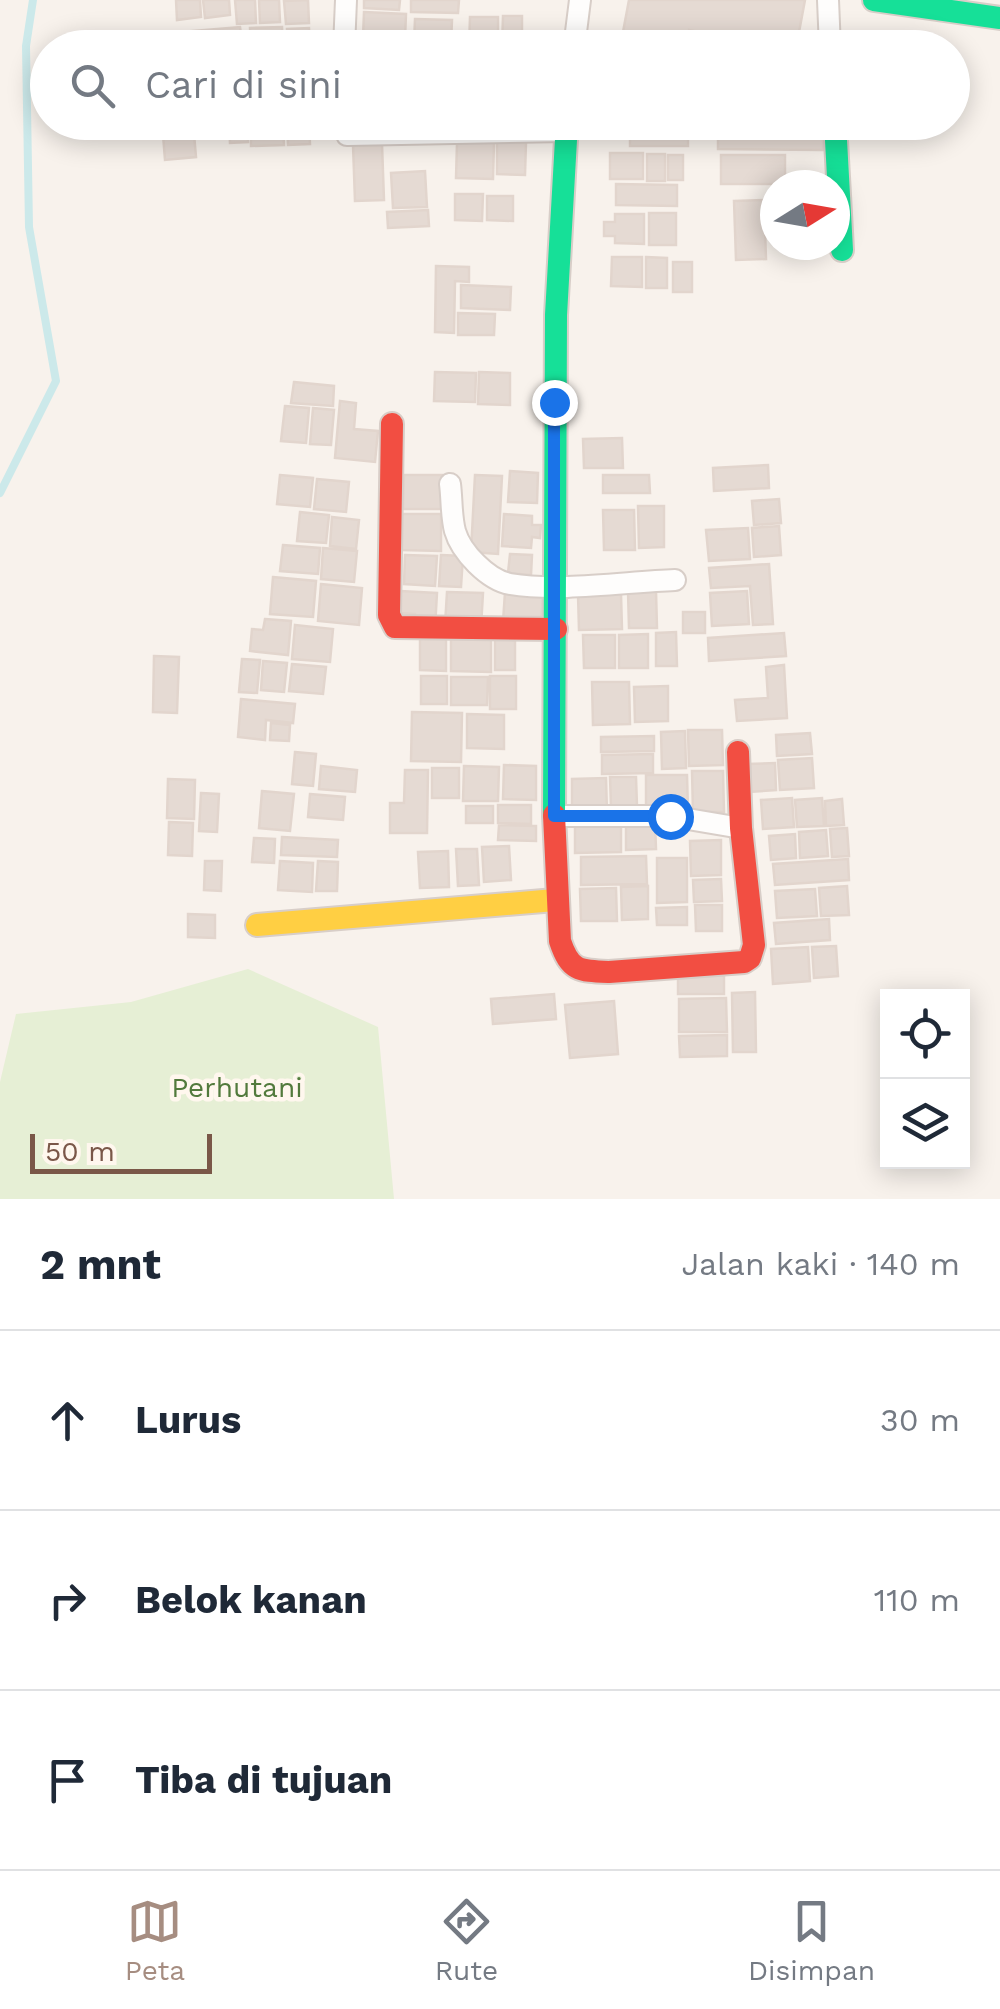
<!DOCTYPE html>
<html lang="id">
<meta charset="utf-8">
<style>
body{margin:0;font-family:"Work Sans",sans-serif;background:#f2f2f3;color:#1f2937}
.controls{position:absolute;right:30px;bottom:30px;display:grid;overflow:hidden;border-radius:0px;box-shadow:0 5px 25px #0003}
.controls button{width:90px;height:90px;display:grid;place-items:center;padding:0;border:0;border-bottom:2px solid #e0e1e3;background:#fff;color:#1f2937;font:50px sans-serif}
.compass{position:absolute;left:760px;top:170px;width:90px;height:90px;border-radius:50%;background:#fff;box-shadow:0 5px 25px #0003;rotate:79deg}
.scale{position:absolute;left:30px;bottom:25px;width:182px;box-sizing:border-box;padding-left:10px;border:5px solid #7a5748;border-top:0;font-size:28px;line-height:35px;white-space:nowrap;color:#7a5748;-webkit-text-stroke:8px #fff7ee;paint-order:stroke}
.stop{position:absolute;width:30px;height:30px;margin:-22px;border:8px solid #1a73e8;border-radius:50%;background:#fff}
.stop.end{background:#1a73e8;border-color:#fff;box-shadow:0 2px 10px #0008}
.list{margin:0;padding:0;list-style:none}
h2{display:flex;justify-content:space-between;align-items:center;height:130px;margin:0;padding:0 40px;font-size:42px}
h2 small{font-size:32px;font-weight:400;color:#747a83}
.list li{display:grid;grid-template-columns:65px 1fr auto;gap:30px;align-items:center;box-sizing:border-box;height:180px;padding:0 40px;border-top:2px solid #e0e1e3}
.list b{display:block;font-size:38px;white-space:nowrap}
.list em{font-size:32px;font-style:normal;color:#747a83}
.icon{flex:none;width:55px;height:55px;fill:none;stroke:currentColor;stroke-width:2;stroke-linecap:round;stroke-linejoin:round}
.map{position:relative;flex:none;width:1000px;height:1199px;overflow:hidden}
.search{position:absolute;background:#fff;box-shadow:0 5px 25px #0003;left:30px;right:30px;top:30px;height:110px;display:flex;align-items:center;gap:25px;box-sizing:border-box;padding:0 35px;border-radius:55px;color:#747a83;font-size:38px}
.sheet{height:670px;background:#fff}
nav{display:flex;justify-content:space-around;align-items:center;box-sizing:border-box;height:140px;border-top:2px solid #e0e1e3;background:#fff;font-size:28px;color:#747a83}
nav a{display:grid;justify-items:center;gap:5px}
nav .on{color:#a68d81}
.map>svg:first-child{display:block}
.green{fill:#e6efd5}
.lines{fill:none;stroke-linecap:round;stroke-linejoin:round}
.stream{stroke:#cce9ea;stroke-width:8}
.building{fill:#e5dad3;stroke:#e2d5cd;stroke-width:2.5}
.street-casing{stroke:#d8cec8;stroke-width:24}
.fast-casing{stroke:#d8cec8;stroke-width:26}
.slow-casing{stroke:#d8cec8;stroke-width:26}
.jam-casing{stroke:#d8cec8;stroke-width:26}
.street{stroke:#fefdfc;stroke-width:20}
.fast{stroke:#16e098;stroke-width:22}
.slow{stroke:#ffcf43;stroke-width:22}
.jam{stroke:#f24e42;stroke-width:22}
.route{stroke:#1a73e8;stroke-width:12}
.labels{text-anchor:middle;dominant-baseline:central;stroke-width:9;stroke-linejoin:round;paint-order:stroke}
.park-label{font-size:28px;fill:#527a3c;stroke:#fff7ee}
</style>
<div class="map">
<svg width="1000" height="1199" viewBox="0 0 1000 1199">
<rect width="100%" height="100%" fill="#f8f2ec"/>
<path class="green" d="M248 969 378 1027 394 1199H0V1082L16 1014 131 1002Z"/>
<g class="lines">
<path class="stream" d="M0 493 56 381 29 227 26 46 33 0"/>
</g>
<path class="building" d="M176 0H200L201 17 177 20Z
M203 0H229L230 15 205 18Z
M235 0H255L256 23 237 24Z
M259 0H279L280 22 260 23Z
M308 0 309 23 286 24 284 1Z
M364 0H400L399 10 364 8Z
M411 0H459L458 13 411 12Z
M629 0H805L796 48H779L689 30 686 48H620Z
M364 12 406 14 405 39 363 38Z
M503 16H522V48H502Z
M470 17H498V48H469Z
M415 19 452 20 451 44 414 43Z
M240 27 243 48H183L182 32Z
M282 27 283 48H251L250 28Z
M309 28 310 48H288L287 29Z
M162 122H193L196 157 165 160Z
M229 122H247L248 142 230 143Z
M251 122H283L284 145 251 146Z
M287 122H309L310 144 288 145Z
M718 123 823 124V150L718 149Z
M630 125 688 126V146H630Z
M497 141 526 142 525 175 497 174Z
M457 143H494L493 179 456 178Z
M382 144 384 200 355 201 353 145Z
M610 153H643V179H610Z
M647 154H665V181H647Z
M668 155H683V180H668Z
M721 155H785V184H721Z
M425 171 427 207 393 208 391 173Z
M616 184 677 185V206L616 205Z
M455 194H483L482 221 455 220Z
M487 196H513V221L487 220Z
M764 200 766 259 736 260 734 201Z
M428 210 429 226 388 228 387 212Z
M649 213H676V245H649Z
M615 214H644V244L615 243V236H604V222H615Z
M612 257H642V287L611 286Z
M646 257 667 258V288H646Z
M673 262H692V292H673Z
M436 266 469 267V282L455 281 454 333 435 332Z
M461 285 511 287 510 310 461 308Z
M458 313 495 314 494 335H458Z
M435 372 476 373 475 402 434 401Z
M479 372 510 373V405L478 404Z
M294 382 334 386 333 406 291 403Z
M340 401 356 403 354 429 378 431 375 462 335 458Z
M285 406 309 408 306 443 281 441Z
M313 408 334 410 331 445 310 444Z
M622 438 623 468H584L583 439Z
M768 465 769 488 714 491 713 468Z
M510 471 538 473 537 503 508 502Z
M280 475 313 478 310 507 277 504Z
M404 475H442V509H403Z
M475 475 502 476 498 554 471 552Z
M603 475H649L650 493H603Z
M317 479 349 482 346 512 314 509Z
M779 499 781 523 754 525 752 501Z
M638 506H664V547L639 548Z
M603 510H634L635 550H604Z
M300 512 329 515 326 543 297 541Z
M402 514H441V551L402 550Z
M504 514 532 516V525H541L540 538 532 537 531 548 502 546Z
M332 517 359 520 356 549 330 546Z
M779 526 781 555 754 557 752 528Z
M748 528 750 559 709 561 706 530Z
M283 545 320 548 318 574 280 571Z
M323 548 357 551 354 582 321 579Z
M510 554 532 555 531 575 508 573Z
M405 555 437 556 435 586 404 584Z
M441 555 463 556 461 587 439 586Z
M769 564 773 624 753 625 750 586 711 588 709 568Z
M273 577 316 581 313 617 270 614Z
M321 584 362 588 359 625 318 621Z
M400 591 437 593 435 628 415 627V614L398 613Z
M628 591H656L657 628H629Z
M747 591 749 624 712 626 710 593Z
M447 592 483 593 481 627 445 625Z
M505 592 543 594 541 624 503 622Z
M578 594H621L622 629 579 630Z
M683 612H705V633H683Z
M265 619 291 621 288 655 250 651 252 629 263 630Z
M295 625 333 629 330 662 292 659Z
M676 632 677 666H656V633Z
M784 633 786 656 709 661 708 638Z
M648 634V668H619V635Z
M583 635H615V668H584Z
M495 636H515V670H495Z
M420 637H446V671L420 670Z
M451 638H491V672L451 671Z
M154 656 179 657 177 713 153 712Z
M242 659 260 660 257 693 239 692Z
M263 661 287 663 284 692 261 690Z
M292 664 326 667 323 694 289 691Z
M784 665 787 718 737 721 735 700 768 698 766 667Z
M421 676H447V704H421Z
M490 676H516V709H490Z
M451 677H488L487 705H451Z
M592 682H629L630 724 593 725Z
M668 686V721L635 722 634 687Z
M241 699 295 704 293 723 266 720 265 740 238 737Z
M412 712 462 713 461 762 411 761Z
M467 714 504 715V749L467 748Z
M271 723 290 725 289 741 270 740Z
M688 730H722L723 765 689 766Z
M685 731 686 768 662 769 661 732Z
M810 733 812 754 777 756 776 735Z
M654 736V751L601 752V737Z
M295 752 316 754 313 786 292 784Z
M653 754V773L602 774V755Z
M812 758 814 788 780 790 778 760Z
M775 763 776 790 749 792 747 764Z
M504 765 536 766V800L503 799Z
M321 766 357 770 355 792 319 789Z
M464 766 499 767 498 801H463Z
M432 768H459V798H432Z
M405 770H428L427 833H390V803H404Z
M692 771H723L724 812H693Z
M646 775H687L688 810H646Z
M610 777H636L637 806H611Z
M606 778 607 812 572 813V779Z
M168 779 195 780 194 819 167 818Z
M262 791 294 794 290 831 259 828Z
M201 793 219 794 217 832 199 831Z
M310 794 345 797 343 820 308 817Z
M792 798 794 827 763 829 761 800Z
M822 798 824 826 797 827 795 800Z
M842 799 844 825 826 826 825 801Z
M498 805H531V824L498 823Z
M466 806H493V823H466Z
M626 821H655L656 849 626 850Z
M169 822 193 823 192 856 168 855Z
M621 822V852L575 853V823Z
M499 825 536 826V841L498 840Z
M847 828 849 856 832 857 830 829Z
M826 830 828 856 800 858 799 832Z
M795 834 796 858 771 860 769 836Z
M282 837 338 840 337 857 281 855Z
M254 838 275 839 274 863 252 862Z
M721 840V875L691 876 690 841Z
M509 846 511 880 484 882 482 847Z
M456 849H477L479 885 458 886Z
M448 851 449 887 420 888 418 852Z
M646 856 647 884 581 885V857Z
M657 858H687V902L657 903Z
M848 859 849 880 775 885 773 864Z
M205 861H222L221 891 204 890Z
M280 861 313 863 312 892 278 890Z
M318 861 338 862 337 891H316Z
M721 879 722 901 694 902 693 880Z
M648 886V919L622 920 621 887Z
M847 886 849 915 821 916 819 888Z
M616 888 617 921H581L580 889Z
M815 889 817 916 777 918 775 891Z
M695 905H722V931H696Z
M687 907V925H657L656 908Z
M188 914 215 915V938L188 937Z
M829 919 830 940 776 944 774 923Z
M836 946 838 976 814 978 812 947Z
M808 947 810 981 773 984 771 949Z
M724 975V994H678V976Z
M755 992 756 1052H733L732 993Z
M554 994 556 1019 493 1024 491 999Z
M726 998 727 1032H679V999Z
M614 1001 618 1054 570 1058 565 1005Z
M727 1035V1056L680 1057 679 1036Z"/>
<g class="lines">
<g class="street-casing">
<path id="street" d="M828 0 830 48
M344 48 346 0
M574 48 580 0
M342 122 347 135 566 131
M450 484C452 499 451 516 455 531 461 552 488 580 510 584 560 592 624 582 675 580
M554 816H670L741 828"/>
</g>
<g class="fast-casing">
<path id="fast" d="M874 0 1000 18
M835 122 842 250
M554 815 556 315 567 122"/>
</g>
<g class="slow-casing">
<path id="slow" d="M257 925 555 900"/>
</g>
<g class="jam-casing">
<path id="jam" d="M392 424 389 615 395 627 556 629
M554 815 560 941C570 971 579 971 609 972L744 962 750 958 754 945 741 828 738 752"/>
</g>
<use href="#street" class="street"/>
<use href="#fast" class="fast"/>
<use href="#slow" class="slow"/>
<use href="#jam" class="jam"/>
</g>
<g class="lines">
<path class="route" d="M554 402V816H670"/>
</g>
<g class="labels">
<g class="park-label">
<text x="237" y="1087">Perhutani</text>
</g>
</g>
</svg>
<div class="controls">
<button><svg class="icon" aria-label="locate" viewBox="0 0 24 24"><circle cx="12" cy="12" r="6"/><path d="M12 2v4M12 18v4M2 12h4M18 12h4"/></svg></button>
<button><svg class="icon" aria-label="layers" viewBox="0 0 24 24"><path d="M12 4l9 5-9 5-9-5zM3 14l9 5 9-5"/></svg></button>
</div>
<svg class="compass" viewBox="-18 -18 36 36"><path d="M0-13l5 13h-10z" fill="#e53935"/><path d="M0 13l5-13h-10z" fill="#747a83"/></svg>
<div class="scale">50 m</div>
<div class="stop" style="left:670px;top:816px"></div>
<div class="stop end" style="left:554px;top:402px"></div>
<div class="search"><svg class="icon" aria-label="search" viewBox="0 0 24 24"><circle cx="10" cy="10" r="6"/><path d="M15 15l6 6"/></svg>Cari di sini</div>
</div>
<section class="sheet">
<h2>2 mnt<small>Jalan kaki · 140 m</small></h2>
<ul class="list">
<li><svg class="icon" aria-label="ahead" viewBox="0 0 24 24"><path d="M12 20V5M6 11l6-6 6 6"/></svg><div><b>Lurus</b></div><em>30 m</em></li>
<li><svg class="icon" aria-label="right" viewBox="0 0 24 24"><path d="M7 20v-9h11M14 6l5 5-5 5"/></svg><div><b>Belok kanan</b></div><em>110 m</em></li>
<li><svg class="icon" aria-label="arrive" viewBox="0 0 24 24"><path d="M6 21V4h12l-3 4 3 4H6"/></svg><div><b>Tiba di tujuan</b></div></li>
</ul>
</section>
<nav>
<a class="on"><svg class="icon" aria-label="map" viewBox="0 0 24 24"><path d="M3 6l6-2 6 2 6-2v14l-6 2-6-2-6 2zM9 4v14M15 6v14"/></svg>Peta</a>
<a><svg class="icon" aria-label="directions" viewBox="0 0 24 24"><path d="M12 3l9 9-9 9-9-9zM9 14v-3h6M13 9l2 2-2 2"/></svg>Rute</a>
<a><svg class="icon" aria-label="saved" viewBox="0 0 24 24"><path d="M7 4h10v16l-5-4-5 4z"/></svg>Disimpan</a>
</nav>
